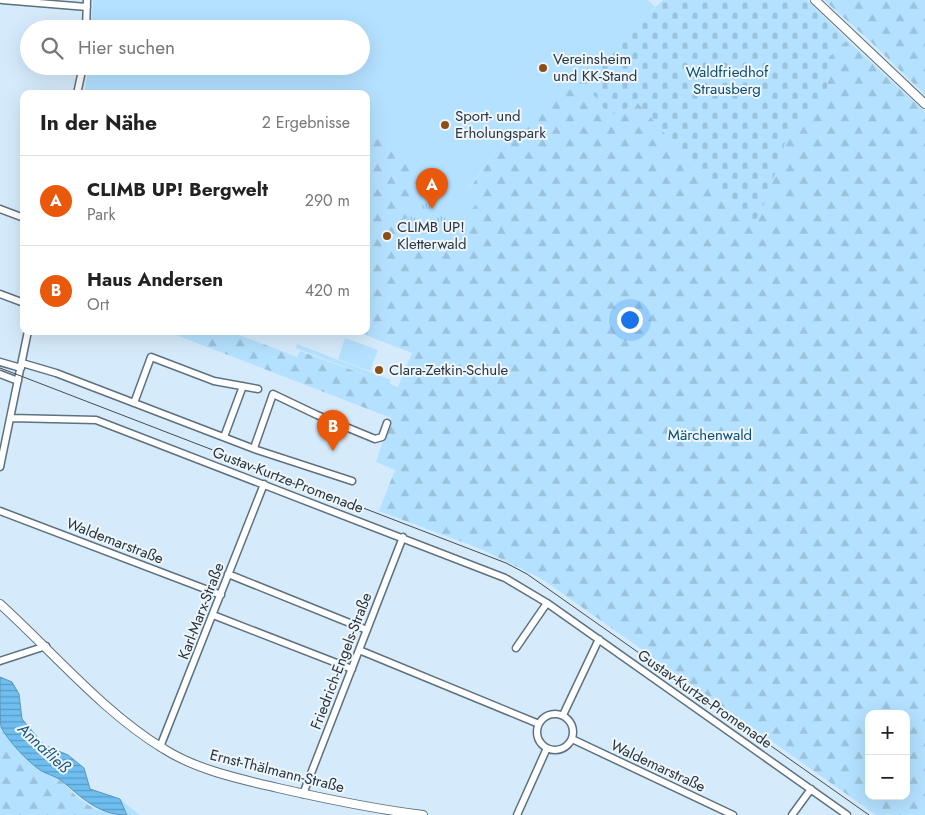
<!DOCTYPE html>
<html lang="de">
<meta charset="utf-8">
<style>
body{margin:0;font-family:Jost,sans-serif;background:#f2f2f2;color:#222}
.controls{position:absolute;right:15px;bottom:15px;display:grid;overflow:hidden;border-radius:10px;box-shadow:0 5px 20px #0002}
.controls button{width:45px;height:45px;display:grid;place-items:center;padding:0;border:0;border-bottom:1px solid #e0e0e0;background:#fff;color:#222;font:25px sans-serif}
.you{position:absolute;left:629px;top:319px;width:18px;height:18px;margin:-12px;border:4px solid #fff;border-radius:50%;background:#1a73e8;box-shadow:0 0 0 8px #1a73e833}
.badge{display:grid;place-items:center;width:32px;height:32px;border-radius:50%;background:#ea580c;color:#fff;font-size:16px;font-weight:700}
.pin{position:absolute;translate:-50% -41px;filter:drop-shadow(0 1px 2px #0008)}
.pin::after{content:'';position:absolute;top:26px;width:18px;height:15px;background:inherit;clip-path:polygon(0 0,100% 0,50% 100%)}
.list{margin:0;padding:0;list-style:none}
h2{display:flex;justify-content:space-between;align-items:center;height:65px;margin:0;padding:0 20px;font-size:21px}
h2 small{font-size:16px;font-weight:400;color:#767676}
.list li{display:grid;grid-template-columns:32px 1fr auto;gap:15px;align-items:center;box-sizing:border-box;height:90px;padding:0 20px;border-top:1px solid #e0e0e0}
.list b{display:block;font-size:19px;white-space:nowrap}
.list p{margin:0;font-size:16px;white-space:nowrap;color:#767676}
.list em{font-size:16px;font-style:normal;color:#767676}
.icon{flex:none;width:28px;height:28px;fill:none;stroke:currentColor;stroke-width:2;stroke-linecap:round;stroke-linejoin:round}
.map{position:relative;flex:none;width:925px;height:815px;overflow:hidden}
.search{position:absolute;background:#fff;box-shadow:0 5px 20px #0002;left:20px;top:20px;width:350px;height:55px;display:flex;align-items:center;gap:12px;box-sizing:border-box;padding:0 18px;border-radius:28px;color:#767676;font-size:19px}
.panel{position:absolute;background:#fff;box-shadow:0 5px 20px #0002;left:20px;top:90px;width:350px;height:245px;border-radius:10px}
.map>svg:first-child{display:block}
.grass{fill:#b4e1ff}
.forest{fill:url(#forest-firs);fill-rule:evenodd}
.cemetery{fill:url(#cemetery-stones)}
.park{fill:url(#park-tufts)}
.water{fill:url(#water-rules);stroke:#5a95ba}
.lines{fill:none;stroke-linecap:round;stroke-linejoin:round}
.minor-casing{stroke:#5d717e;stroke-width:9}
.major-casing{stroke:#5d717e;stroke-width:10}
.minor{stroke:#fff;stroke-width:6}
.major{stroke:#fff;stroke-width:8}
.tram{stroke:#424d54;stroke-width:1}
.poi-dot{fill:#8e4f15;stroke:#edf6fd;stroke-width:2}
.labels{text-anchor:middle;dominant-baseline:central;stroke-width:4;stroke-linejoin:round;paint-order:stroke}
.poi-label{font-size:15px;fill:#2c353b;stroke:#edf6fd;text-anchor:start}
.park-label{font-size:15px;fill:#0d4c6e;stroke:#edf6fd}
.street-label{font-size:15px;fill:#2c353b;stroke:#edf6fd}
.water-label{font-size:16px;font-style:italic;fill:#1a5678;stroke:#edf6fd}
</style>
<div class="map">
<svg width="925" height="815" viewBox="0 0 925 815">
<defs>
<pattern id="forest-firs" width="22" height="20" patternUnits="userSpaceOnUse" patternTransform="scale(1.25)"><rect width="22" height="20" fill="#b4e1ff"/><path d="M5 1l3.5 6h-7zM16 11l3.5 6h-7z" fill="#9bc2db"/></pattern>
<pattern id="cemetery-stones" width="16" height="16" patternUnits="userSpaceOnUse" patternTransform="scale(1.25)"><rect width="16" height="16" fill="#b4e1ff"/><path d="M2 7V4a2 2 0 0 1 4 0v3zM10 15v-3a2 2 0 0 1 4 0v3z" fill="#9bc2db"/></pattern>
<pattern id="park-tufts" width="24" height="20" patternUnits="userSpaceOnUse" patternTransform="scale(1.25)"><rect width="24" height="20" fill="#b4e1ff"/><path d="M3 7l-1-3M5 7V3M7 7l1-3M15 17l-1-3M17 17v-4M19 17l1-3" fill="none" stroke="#9bc2db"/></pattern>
<pattern id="water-rules" width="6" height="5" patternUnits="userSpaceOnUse" patternTransform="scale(1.25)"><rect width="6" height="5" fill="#6ebef0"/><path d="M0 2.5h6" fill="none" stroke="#5b9bc4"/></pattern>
</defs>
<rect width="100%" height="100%" fill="#d5ebfb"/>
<path class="grass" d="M93 0H648L655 7 496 151 469 188 480 200 435 249 366 273V94H84L89 66H361V29H91Z
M345 338 378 350 370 371 338 359Z
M297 344 391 380 389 384 296 348Z"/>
<path class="forest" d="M824 0H925V95L870 41Z
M847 40 925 112V815H876L542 579 481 549 379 511 395 470 376 462 391 418 171 333V331H229L297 357 300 351 398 387 412 353 355 331H366V149L380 136 426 182 414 201 435 249 480 200 469 189 496 151 587 68 584 76 638 103 727 203 767 198 788 134 827 93 828 58ZM869 714H906V796H869Z
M0 726 18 749 40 770 60 779 76 796 94 809 118 815H0Z
M120 799 140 815H125Z"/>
<path class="cemetery" d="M663 0H807L847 40 828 58 827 93 788 134 767 198 753 225 727 203 638 103 609 116 590 89 584 76 587 68Z"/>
<path class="park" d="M426 182 462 220 435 249 420 250 395 223 409 217 414 201Z"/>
<path class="water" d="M0 677 12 682 19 694 22 719 44 745 68 755 84 768 90 789 120 799 127 815C98 815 81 797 61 780 55 776 46 774 40 770 26 760 9 742 1 727 0 719 0 688 0 677Z"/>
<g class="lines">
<g class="minor-casing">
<path id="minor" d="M2 0 87 7
M86 29 87 0
M77 94 83 66
M0 209 24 218
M0 294 24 303
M0 362 21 368
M22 363 56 373 257 450 352 481
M0 374 18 381
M134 403 151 357 214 381 258 389
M10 418 96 420 505 578 547 603 847 815
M224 437 243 386
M254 448 273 394 317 415 375 439 382 437 387 423
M0 467 28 331
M0 511 221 595
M228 574 367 630
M213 615 352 669
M516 648 547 603
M359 650 539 724
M0 661 46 646
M537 732a18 18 0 1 1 36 0a18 18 0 1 1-36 0Z
M563 715 599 639
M572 739 733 815
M160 747 264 484
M303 794 403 537
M517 815 547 748
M792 815 811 789"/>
</g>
<g class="major-casing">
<path id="major" d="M815 0 925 104
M0 604C52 651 104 713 164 749 197 770 240 779 278 788 326 799 374 809 423 815"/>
</g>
<use href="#minor" class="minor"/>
<use href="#major" class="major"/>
<path class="tram" d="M0 368 506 563 527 574 869 815"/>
</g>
<g class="poi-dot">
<circle cx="543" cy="68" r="5"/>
<circle cx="445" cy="125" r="5"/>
<circle cx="387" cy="236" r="5"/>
<circle cx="379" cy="370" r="5"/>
</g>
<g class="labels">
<g class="poi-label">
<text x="553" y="59">Vereinsheim<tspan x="553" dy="17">und KK-Stand</tspan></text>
<text x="455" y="116">Sport- und<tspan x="455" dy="17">Erholungspark</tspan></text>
<text x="397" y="227">CLIMB UP!<tspan x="397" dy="17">Kletterwald</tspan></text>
<text x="389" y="370">Clara-Zetkin-Schule</text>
</g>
<g class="park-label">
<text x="727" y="72">Waldfriedhof<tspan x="727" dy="17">Strausberg</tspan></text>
<text x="710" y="435">Märchenwald</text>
</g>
<g class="street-label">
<text transform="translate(288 480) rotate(21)">Gustav-Kurtze-Promenade</text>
<text transform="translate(115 541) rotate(21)">Waldemarstraße</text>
<text transform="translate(201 611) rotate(-69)">Karl-Marx-Straße</text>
<text transform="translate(341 661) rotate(-69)">Friedrich-Engels-Straße</text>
<text transform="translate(705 699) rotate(35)">Gustav-Kurtze-Promenade</text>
<text transform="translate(658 766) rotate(25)">Waldemarstraße</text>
<text transform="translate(277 771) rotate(14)">Ernst-Thälmann-Straße</text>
</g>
<g class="water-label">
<text transform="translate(44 748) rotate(43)">Annafließ</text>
</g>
</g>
</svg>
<div class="controls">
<button>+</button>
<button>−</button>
</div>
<div class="you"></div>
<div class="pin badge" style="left:432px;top:209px">A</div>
<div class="pin badge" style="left:333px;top:451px">B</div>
<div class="search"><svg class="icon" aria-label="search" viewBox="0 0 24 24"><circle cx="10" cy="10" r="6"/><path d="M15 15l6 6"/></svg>Hier suchen</div>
<section class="panel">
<h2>In der Nähe<small>2 Ergebnisse</small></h2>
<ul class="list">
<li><span class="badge">A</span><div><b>CLIMB UP! Bergwelt</b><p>Park</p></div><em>290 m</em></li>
<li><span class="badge">B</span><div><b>Haus Andersen</b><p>Ort</p></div><em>420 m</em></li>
</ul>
</section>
</div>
